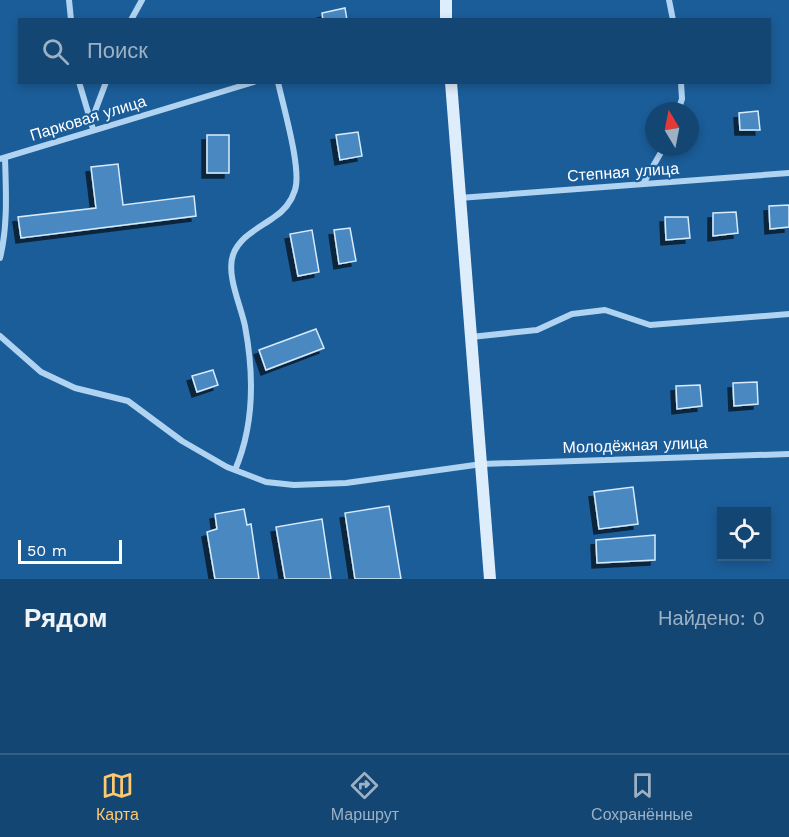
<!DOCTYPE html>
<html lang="ru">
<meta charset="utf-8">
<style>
body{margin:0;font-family:"Work Sans",sans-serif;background:#21507b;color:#f1f3f6}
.controls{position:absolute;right:18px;bottom:18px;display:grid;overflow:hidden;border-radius:0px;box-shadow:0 3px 9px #0003}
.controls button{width:54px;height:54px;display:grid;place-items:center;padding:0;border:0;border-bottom:2px solid #335e85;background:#144673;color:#f1f3f6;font:30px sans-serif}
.compass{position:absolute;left:645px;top:102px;width:54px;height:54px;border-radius:50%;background:#144673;box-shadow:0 3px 9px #0003;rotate:350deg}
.scale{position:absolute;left:18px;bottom:15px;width:104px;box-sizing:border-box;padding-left:6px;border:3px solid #fff;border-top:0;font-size:16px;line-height:21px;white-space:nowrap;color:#fff;-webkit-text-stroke:4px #1b5d99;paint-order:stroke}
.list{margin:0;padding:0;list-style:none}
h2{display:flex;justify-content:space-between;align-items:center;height:78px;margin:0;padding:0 24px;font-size:26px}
h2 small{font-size:20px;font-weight:400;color:#9db1c4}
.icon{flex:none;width:33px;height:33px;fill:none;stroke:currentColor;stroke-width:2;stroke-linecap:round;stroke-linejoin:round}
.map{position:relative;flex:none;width:789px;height:579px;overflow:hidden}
.search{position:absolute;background:#144673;box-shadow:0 3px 9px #0003;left:18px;right:18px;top:18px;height:66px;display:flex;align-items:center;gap:15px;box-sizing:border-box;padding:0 21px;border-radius:0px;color:#9db1c4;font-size:22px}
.sheet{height:174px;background:#144673}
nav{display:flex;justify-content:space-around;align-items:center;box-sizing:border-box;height:84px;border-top:2px solid #335e85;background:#144673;font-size:16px;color:#9db1c4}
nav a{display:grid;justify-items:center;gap:3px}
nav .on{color:#ffc970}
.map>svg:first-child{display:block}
.building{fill:#4888c1;stroke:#d7ebfb;stroke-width:1.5;filter:url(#shadow)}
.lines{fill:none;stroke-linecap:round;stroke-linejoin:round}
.street{stroke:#b0d3f1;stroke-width:6}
.secondary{stroke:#deedfb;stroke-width:12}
.labels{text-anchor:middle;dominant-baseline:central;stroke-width:4.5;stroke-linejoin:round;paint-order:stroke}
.street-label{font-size:16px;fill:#fff;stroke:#1b5d99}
</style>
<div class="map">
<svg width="789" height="579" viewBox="0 0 789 579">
<defs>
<filter id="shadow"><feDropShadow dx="-5" dy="5" stdDeviation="0" flood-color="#0009"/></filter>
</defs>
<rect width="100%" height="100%" fill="#1b5d99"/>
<path class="building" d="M345 8 347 20H323L322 13Z
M758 111 760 130H740L739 113Z
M358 132 362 156 340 160 336 135Z
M207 135H229V173H207Z
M118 164 123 205 194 196 196 216 21 238 18 217 96 208 91 167Z
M789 205V227L770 229 769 206Z
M736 212 738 233 713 236V213Z
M665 217H688L690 238 666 240Z
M350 228 356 261 339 264 334 230Z
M312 230 319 272 298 276 290 234Z
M316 329 324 348 266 370 259 350Z
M213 370 218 385 197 392 192 376Z
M757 382 758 404 734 406 733 383Z
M700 385 702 406 677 409 676 386Z
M633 487 638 524 599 529 594 492Z
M389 506 401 579H355L345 513Z
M244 509 247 525 251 524 259 579H215L207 532 217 529 215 514Z
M322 519 331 579H285L276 527Z
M655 535V560L597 563 596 540Z"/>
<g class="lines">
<path class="street" d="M69 0 71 20
M669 0 673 20
M131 20 142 0
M79 82 93 129
M678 111 682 99 681 82
M91 122 106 82
M0 159 254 82
M643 184 664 147
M459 198 789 173
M0 258C8 226 6 191 5 158
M0 336 41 372 75 388 128 401 182 441 227 467 266 482 294 485 346 483 482 464 789 454
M471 337 537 330 572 314 605 310 650 325 789 314
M235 470C254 426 254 374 245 326 241 306 226 275 233 255 239 237 259 228 273 218 284 211 291 203 295 190 302 169 283 106 278 82"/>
<path class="secondary" d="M446 0V20
M451 82 490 579"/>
</g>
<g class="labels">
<g class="street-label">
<text transform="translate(88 118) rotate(-17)">Парковая улица</text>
<text transform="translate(623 172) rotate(-4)">Степная улица</text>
<text transform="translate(635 445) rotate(-2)">Молодёжная улица</text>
</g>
</g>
</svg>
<div class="controls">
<button><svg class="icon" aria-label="locate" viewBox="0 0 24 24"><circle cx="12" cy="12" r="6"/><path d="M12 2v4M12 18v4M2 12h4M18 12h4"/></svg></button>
</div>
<svg class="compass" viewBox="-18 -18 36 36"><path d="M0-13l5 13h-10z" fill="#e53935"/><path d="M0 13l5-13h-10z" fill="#9db1c4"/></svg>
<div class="scale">50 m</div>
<div class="search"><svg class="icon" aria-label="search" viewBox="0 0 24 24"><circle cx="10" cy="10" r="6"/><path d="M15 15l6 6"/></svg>Поиск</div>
</div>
<section class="sheet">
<h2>Рядом<small>Найдено: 0</small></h2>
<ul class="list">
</ul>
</section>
<nav>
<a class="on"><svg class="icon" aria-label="map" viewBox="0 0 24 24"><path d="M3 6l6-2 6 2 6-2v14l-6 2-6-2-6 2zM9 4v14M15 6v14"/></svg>Карта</a>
<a><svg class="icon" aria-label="directions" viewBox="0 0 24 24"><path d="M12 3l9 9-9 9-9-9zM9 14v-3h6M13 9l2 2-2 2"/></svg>Маршрут</a>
<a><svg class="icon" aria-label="saved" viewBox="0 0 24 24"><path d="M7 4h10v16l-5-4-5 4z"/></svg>Сохранённые</a>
</nav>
